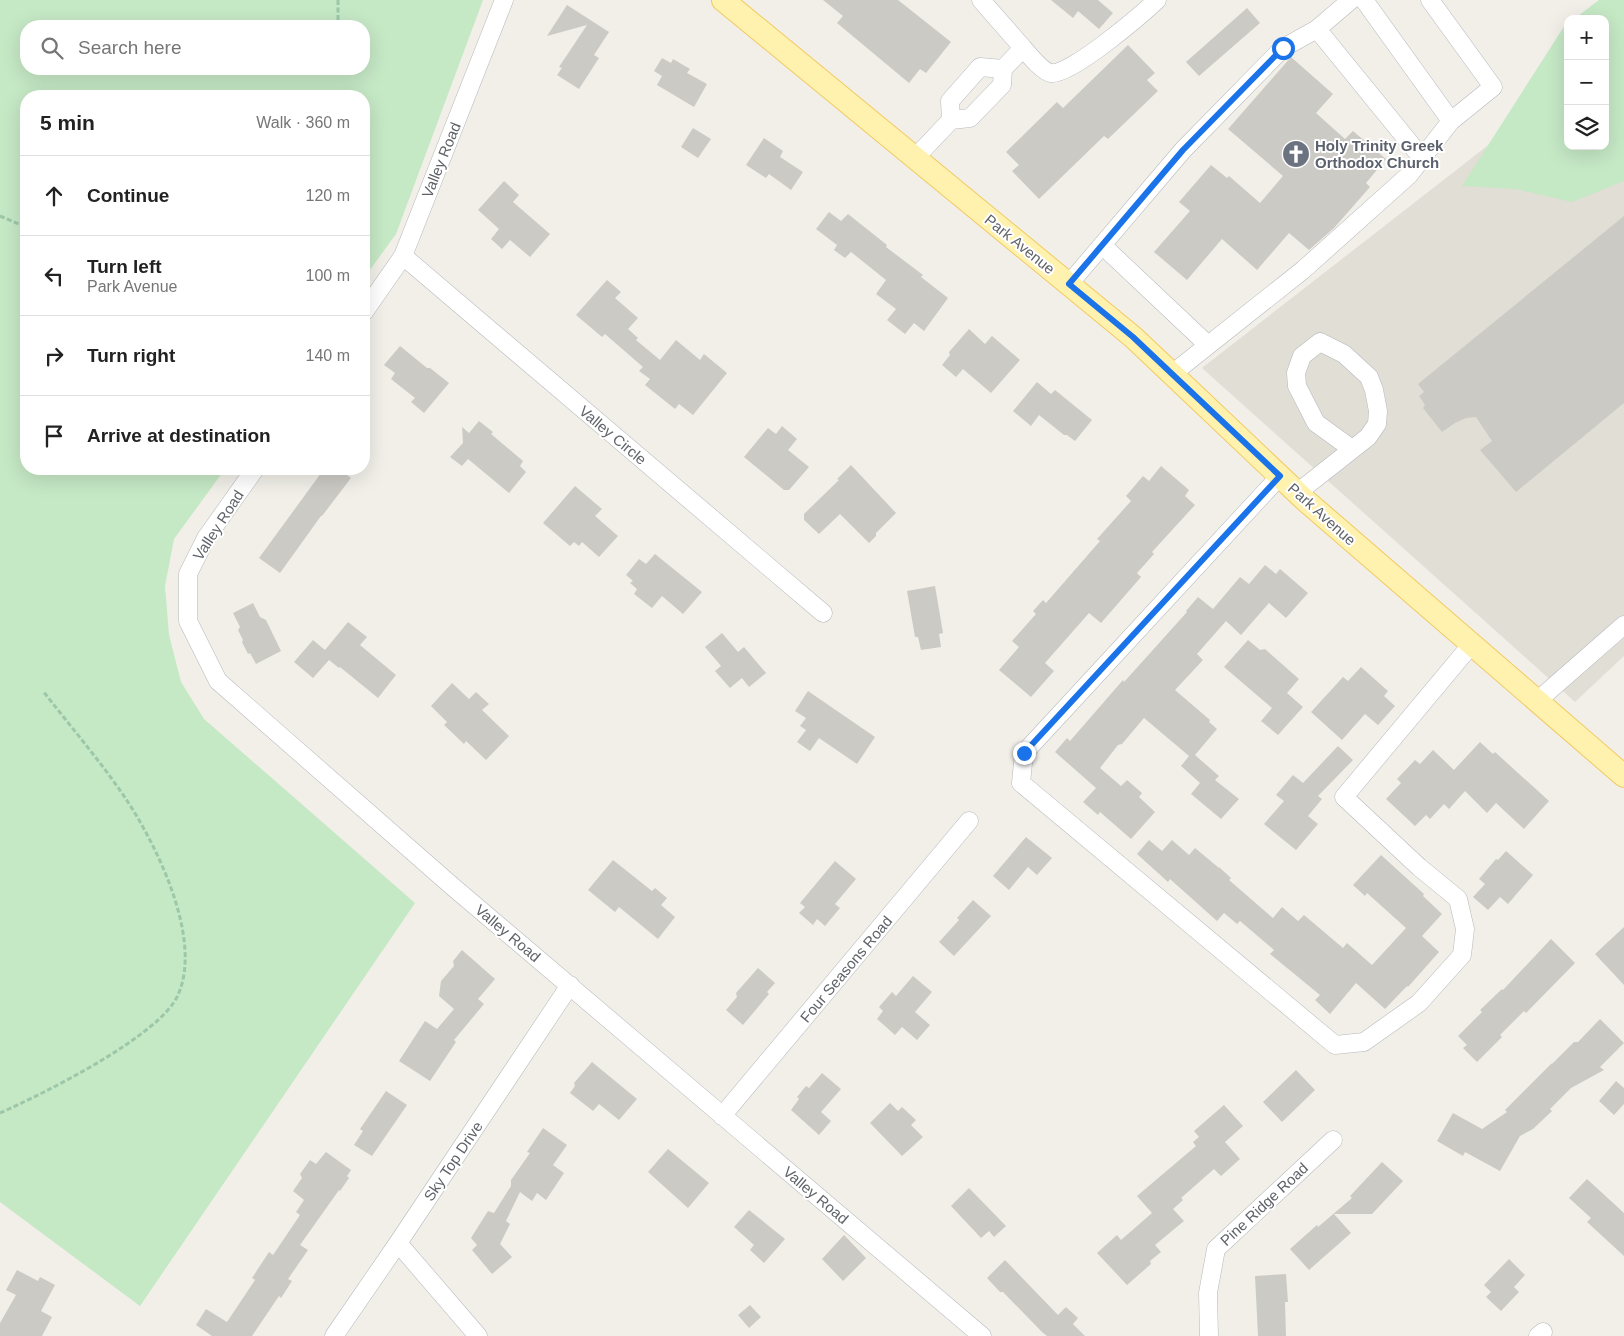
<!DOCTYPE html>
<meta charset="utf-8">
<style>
body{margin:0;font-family:Helvetica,sans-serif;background:#f6f6f6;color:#222}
.controls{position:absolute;right:15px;top:15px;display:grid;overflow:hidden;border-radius:10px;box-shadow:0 5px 20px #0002}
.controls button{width:45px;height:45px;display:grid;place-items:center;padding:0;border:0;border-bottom:1px solid #e0e0e0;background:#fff;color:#222;font:25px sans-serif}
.stop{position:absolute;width:15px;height:15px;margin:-11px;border:4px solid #1a73e8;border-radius:50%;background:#fff}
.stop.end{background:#1a73e8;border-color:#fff;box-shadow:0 1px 5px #0008}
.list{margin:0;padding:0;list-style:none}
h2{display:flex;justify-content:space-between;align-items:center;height:65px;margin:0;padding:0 20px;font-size:21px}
h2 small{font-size:16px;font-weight:400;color:#767676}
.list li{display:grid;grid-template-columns:32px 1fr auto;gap:15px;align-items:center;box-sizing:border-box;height:80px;padding:0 20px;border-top:1px solid #e0e0e0}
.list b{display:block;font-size:19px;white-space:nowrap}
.list p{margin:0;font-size:16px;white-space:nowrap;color:#767676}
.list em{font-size:16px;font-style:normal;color:#767676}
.icon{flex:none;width:28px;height:28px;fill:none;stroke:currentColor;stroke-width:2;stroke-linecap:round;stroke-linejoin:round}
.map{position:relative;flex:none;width:1624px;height:1336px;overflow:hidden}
.search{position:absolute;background:#fff;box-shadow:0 5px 20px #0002;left:20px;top:20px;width:350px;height:55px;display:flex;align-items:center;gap:12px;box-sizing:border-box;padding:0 18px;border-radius:20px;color:#767676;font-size:19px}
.panel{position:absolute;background:#fff;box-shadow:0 5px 20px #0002;left:20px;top:90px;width:350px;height:385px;border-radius:20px}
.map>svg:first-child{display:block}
.education{fill:#e1ded6}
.green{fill:#c5e8c5;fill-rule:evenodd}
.building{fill:#cccac5}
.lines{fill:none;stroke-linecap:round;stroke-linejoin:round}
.minor-casing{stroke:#b5b8bc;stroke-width:19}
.major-casing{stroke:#f2c960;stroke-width:24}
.path{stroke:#9cc7a9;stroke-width:3;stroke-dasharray:5 2.5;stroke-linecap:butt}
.minor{stroke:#fff;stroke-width:18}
.major{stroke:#fff2af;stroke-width:22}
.route{stroke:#1a73e8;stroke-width:6}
.labels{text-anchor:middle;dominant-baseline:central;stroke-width:4;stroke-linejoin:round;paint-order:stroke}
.worship-label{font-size:15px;font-weight:bold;fill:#5b616d;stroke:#fff;text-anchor:start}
.street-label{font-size:15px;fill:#5f6368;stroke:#fff}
</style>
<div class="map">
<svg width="1624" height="1336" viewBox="0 0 1624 1336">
<rect width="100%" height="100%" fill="#f1efe8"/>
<path class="education" d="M1624 40V656L1575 702 1202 368 1568 83V146H1605Z"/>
<path class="green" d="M0 0H483L396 234 364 278V96H26V469H225L174 539 165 586 169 635 181 682 204 719 415 903 140 1306 0 1202ZM364 26V69H26V26Z
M1599 0H1624V181L1572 202 1515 189 1462 186 1565 25 1568 23V146H1605V19H1574Z"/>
<path class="building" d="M823 0H898L951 42 926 73 920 69 909 83 837 23 843 16Z
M1051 0H1098L1113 13 1099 29 1078 11 1073 18Z
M567 5 609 32 594 55 599 58 579 89 557 75 562 68 559 67 587 25 547 36Z
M1247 8 1260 23 1199 76 1186 62Z
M1128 45 1155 73 1147 80 1158 91 1108 139 1104 136 1039 199 1012 171 1019 165 1006 152 1057 102 1063 108Z
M1291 57 1333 94 1316 113 1345 139 1353 131 1386 159 1366 183 1370 187 1334 228 1309 250 1289 233 1257 270 1222 239 1187 280 1154 252 1190 211 1179 202 1211 165 1227 178 1229 176 1260 203 1283 176 1228 129Z
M662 58 671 63 673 59 690 69 687 73 707 84 694 107 657 85 662 76 654 71Z
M693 128 711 139 698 158 681 147Z
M764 138 783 151 780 157 803 172 791 190 769 174 766 178 746 165Z
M504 181 519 195 513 202 550 234 530 257 510 240 502 249 491 239 499 229 478 210Z
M829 212 841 221 848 214 887 245 886 247 923 275 921 277 948 298 924 331 914 323 905 334 887 320 896 309 876 294 886 280 851 252 845 258 834 250 837 245 816 229Z
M1624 216V403L1516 492 1480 450 1492 441 1476 417 1466 418 1455 423 1442 432 1423 408 1425 405 1419 396 1424 392 1418 384Z
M607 280 621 292 615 298 638 318 628 329 638 338 636 340 660 360 676 340 700 360 704 354 727 373 693 415 679 404 675 409 645 385 650 379 639 371 643 367 605 334 602 337 576 315Z
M969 329 985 344 992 336 1020 360 991 393 963 369 956 377 942 365 950 355 949 352Z
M400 346 427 368H430L449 383 424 413 411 402 415 398 391 379 395 373 384 365Z
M1037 382 1051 394 1055 390 1092 420 1075 441 1067 435H1064L1039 415 1031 426 1013 411Z
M479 421 493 432 491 434 523 461 520 466 526 472 509 493 468 459 462 466 450 457 463 443 462 427 469 433Z
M782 426 797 439 788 450 809 467 789 490H784L744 457 768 428 776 434Z
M851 465 896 513 876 533V536L869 543 840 514 819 534 804 520V514L839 480 837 479Z
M1161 466 1189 490 1185 496 1195 505 1152 552 1154 554 1137 573 1141 577 1101 623 1089 613 1045 663 1054 671 1031 697 999 670 1019 647 1012 641 1036 614 1033 611 1043 600 1046 603 1100 541 1097 539 1131 501 1126 496 1143 476 1149 481Z
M324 469H339L351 478 322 516H321L280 573 259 558Z
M575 486 602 509 595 516 618 536 599 557 582 542 579 546 574 542 570 546 543 523Z
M655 554 702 592 683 614 662 596 652 608 634 594 637 589 630 583 633 581 626 575 639 559 646 564Z
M1265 565 1276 574 1280 569 1308 593 1286 618 1269 603 1241 635 1226 621 1197 654 1203 660 1175 690 1210 720 1209 722 1217 729 1195 755 1219 776 1215 780 1239 799 1221 819 1191 794 1200 783 1181 766 1189 756 1144 718 1122 744 1118 745 1100 768 1121 786 1127 780 1142 793 1139 797 1155 812 1131 839 1100 812 1098 815 1083 802 1096 788 1055 752 1067 738 1070 741 1123 680 1124 682 1187 612 1186 611 1198 597 1213 609 1240 577 1249 584Z
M935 586 943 633 939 634 941 647 921 650 918 637H915L907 591Z
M253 603 260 617 266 620 281 651 256 664 250 653 248 654 242 642 243 640 238 630 240 627 233 613Z
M348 622 367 637 360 645 396 675 378 698 340 667 339 668 329 660 313 678 294 662 313 640 325 650Z
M722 633 738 652 744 647 766 673 749 687 742 678 730 688 715 671 721 666 705 647Z
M1248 640 1260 650 1265 649 1299 679 1287 693 1303 707 1278 735 1261 721 1272 708 1224 667Z
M1361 667 1388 691 1384 696 1395 706 1378 725 1365 714 1342 740 1311 712 1343 677 1348 681Z
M452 683 469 699 476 692 489 704 482 710 509 736 486 760 466 741 464 744 444 725 447 722 431 706Z
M808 691 875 737 857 764 819 738 810 751 797 742 806 730 800 726 806 718 795 711Z
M1480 742 1493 754 1495 752 1549 801 1524 829 1496 803 1487 813 1465 791 1449 809 1444 804 1430 819 1426 815 1415 826 1386 799 1401 783 1397 779 1415 760 1420 764 1433 750 1454 770Z
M1338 746 1353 760 1318 796 1322 799 1308 816 1318 824 1296 850 1264 824 1284 801 1276 795 1293 775 1303 783Z
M1026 837 1052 858 1037 875 1028 867 1009 890 993 876Z
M1149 840 1162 851 1172 840 1189 855 1195 848 1219 868V867L1231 878 1229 880 1273 918 1282 907 1298 921 1304 915 1343 948 1347 943 1372 965 1406 928 1367 893 1365 896 1353 885 1381 855 1424 894 1423 896 1442 914 1422 936 1439 952 1408 987 1407 986 1385 1009 1356 983 1330 1014 1315 1000 1320 995 1270 954 1274 950 1240 921 1237 924 1224 913 1217 921 1170 879 1168 882 1137 854Z
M1506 851 1533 875 1508 904 1500 897 1488 910 1473 897 1485 884 1479 879 1496 859 1498 860Z
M613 860 652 891 655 888 667 898 661 905 675 917 658 939 619 907 615 912 588 890Z
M835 861 856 879 835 904 840 908 825 926 817 919 813 925 799 913 805 907 800 903Z
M973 900 991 916 954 956 939 942 959 920 957 918Z
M1624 927V985L1595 954Z
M1551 939 1575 963 1526 1013 1524 1011 1500 1035 1502 1037 1477 1062 1463 1048 1467 1045 1458 1036 1482 1012 1480 1010 1502 989 1503 990Z
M462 950 495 979 478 999 484 1004 454 1040 456 1042 430 1081 399 1061 425 1021 437 1029 454 1009 439 996 441 981 454 966 453 961Z
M758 968 775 983 767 992 769 994 743 1025 726 1010 737 997 736 993Z
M913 976 932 992 915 1012 930 1025 917 1040 902 1027 895 1035 877 1019 883 1011 879 1007 892 992 896 996Z
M1600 1019 1624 1043 1600 1067 1604 1070 1571 1088 1550 1109 1552 1111 1533 1129 1520 1136 1500 1171 1465 1152 1463 1156 1437 1141 1453 1113 1482 1129 1507 1112 1505 1110 1551 1064 1553 1063 1574 1042H1578Z
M592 1062 637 1099 619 1120 599 1104 593 1111 570 1093 575 1086 574 1083Z
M1296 1070 1315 1090 1282 1122 1263 1102Z
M822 1073 841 1089 821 1112 831 1121 819 1135 791 1110 799 1099 797 1097 806 1086 809 1088Z
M1616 1081 1624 1088V1104L1614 1115 1599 1101Z
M386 1091 407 1105 372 1156 354 1145 363 1131 360 1129Z
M890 1103 898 1111 902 1107 916 1120 911 1125 923 1137 902 1156 870 1123Z
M1224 1105 1243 1126 1225 1142 1240 1159 1221 1176 1214 1169 1181 1198 1183 1200 1173 1209 1184 1221 1155 1245 1161 1252 1150 1261 1151 1264 1127 1285 1097 1253 1117 1235 1121 1240 1152 1213 1137 1196 1196 1146 1193 1142 1199 1137 1194 1131Z
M543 1128 567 1145 553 1165 564 1173 546 1200 537 1193 532 1201 520 1192 506 1221 510 1224 500 1244 512 1257 492 1274 472 1250 477 1245 471 1238 488 1211 494 1213 511 1186V1180L530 1153 527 1152Z
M668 1149 709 1183 688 1208 648 1172Z
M326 1152 351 1170 347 1176 349 1178 340 1191 339 1190 300 1245 308 1250 288 1279 292 1281 281 1298 279 1296 252 1336H212L196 1325 206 1309 227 1322 255 1280 252 1278 269 1252 273 1255 300 1215 296 1212 304 1200 293 1191 302 1178 300 1174 310 1160 316 1164Z
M1382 1162 1403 1181 1372 1214H1334L1351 1233 1309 1270 1290 1249 1317 1225 1318 1227 1352 1198 1350 1196Z
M1587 1179 1624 1213V1256L1587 1222 1591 1218 1569 1198Z
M969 1188 1006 1226 994 1237 989 1231 981 1238 951 1206Z
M749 1210 785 1239 764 1263 750 1250 754 1245 734 1227Z
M844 1235 866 1258 843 1281 822 1259Z
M1509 1259 1525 1275 1514 1287 1519 1292 1501 1311 1486 1297 1491 1292 1484 1285Z
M1005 1260 1058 1315 1066 1307 1078 1318 1073 1324 1085 1336H1047L1042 1332 1003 1292H1000L987 1278Z
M17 1270 38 1281 40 1277 55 1285 41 1311 52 1317 42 1336H0V1323L16 1295 6 1290Z
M1286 1274 1288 1302H1285L1286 1336H1258L1255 1276Z
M750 1305 761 1317 749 1328 738 1315Z"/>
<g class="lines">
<g class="minor-casing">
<path id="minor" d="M981 0 1023 48
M1364 0 1451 121
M1317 29 1351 0
M951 120 950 101 980 67 1003 69
M915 158 951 120 970 118 1002 85 1003 69 1023 48C1029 55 1043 72 1051 73 1070 76 1141 15 1157 0
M1422 158 1451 121 1493 87 1430 0
M1102 245 1208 345
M403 256 823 613
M1069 284 1183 150 1283 48 1317 29 1422 158 1409 175 1303 270 1172 374
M364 312 403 256 504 0
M255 469 206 538 188 574V621L218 681 452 886 982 1336
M1280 476 1024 753 1021 783 1335 1045 1364 1042 1419 1003 1462 955 1465 929 1458 899 1419 867 1344 797 1471 645
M1297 493 1368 437 1377 424 1378 411 1374 390 1369 377 1344 354 1320 342 1302 356 1296 373 1297 386 1316 423 1352 449
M1536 702 1624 625
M722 1116 969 821
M398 1243 478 1336
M334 1336 398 1243 570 985
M1209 1336 1208 1293 1216 1249 1333 1140
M1538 1336 1543 1332"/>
</g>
<g class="major-casing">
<path id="major" d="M723 0 1133 337 1306 501 1624 776"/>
</g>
<path class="path" d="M338 0V26
M258 26H259
M0 216 26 227
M0 1113C43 1094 160 1036 178 995 203 939 157 846 126 799 101 762 71 727 43 691"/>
<use href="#minor" class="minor"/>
<use href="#major" class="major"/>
</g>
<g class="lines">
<path class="route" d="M1024 753 1280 476 1133 337 1069 284 1183 150 1283 48"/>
</g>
<defs>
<g id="church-disc" transform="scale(1.4375)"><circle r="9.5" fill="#6b7280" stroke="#fff"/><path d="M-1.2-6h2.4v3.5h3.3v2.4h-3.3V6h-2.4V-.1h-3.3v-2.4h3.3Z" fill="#fff"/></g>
</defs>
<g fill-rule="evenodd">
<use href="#church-disc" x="1296" y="154"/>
</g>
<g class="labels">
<g class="worship-label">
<text x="1315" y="145">Holy Trinity Greek<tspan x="1315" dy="17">Orthodox Church</tspan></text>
</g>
<g class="street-label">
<text transform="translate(441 160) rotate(-68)">Valley Road</text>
<text transform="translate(1020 244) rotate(39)">Park Avenue</text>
<text transform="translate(613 435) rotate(40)">Valley Circle</text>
<text transform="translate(1322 514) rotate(42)">Park Avenue</text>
<text transform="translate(218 525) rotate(-57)">Valley Road</text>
<text transform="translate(508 933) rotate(40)">Valley Road</text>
<text transform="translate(846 969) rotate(-50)">Four Seasons Road</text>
<text transform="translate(453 1161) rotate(-56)">Sky Top Drive</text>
<text transform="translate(816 1195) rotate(40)">Valley Road</text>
<text transform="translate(1264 1204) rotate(-43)">Pine Ridge Road</text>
</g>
</g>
</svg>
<div class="controls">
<button>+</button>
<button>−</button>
<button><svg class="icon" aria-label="layers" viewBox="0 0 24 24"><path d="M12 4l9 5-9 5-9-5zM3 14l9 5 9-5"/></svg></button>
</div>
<div class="stop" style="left:1283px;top:48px"></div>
<div class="stop end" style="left:1024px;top:753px"></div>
<div class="search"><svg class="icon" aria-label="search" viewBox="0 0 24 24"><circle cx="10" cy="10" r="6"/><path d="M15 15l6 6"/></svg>Search here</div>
<section class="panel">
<h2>5 min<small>Walk · 360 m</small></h2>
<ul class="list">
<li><svg class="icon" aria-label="ahead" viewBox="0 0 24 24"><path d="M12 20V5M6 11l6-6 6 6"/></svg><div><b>Continue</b></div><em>120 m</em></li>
<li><svg class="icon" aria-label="left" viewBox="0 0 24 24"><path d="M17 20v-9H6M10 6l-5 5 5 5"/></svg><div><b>Turn left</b><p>Park Avenue</p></div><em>100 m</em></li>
<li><svg class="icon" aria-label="right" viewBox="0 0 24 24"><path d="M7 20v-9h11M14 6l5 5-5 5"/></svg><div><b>Turn right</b></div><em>140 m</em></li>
<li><svg class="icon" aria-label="arrive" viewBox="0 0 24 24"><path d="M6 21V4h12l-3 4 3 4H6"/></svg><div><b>Arrive at destination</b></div></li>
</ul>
</section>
</div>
